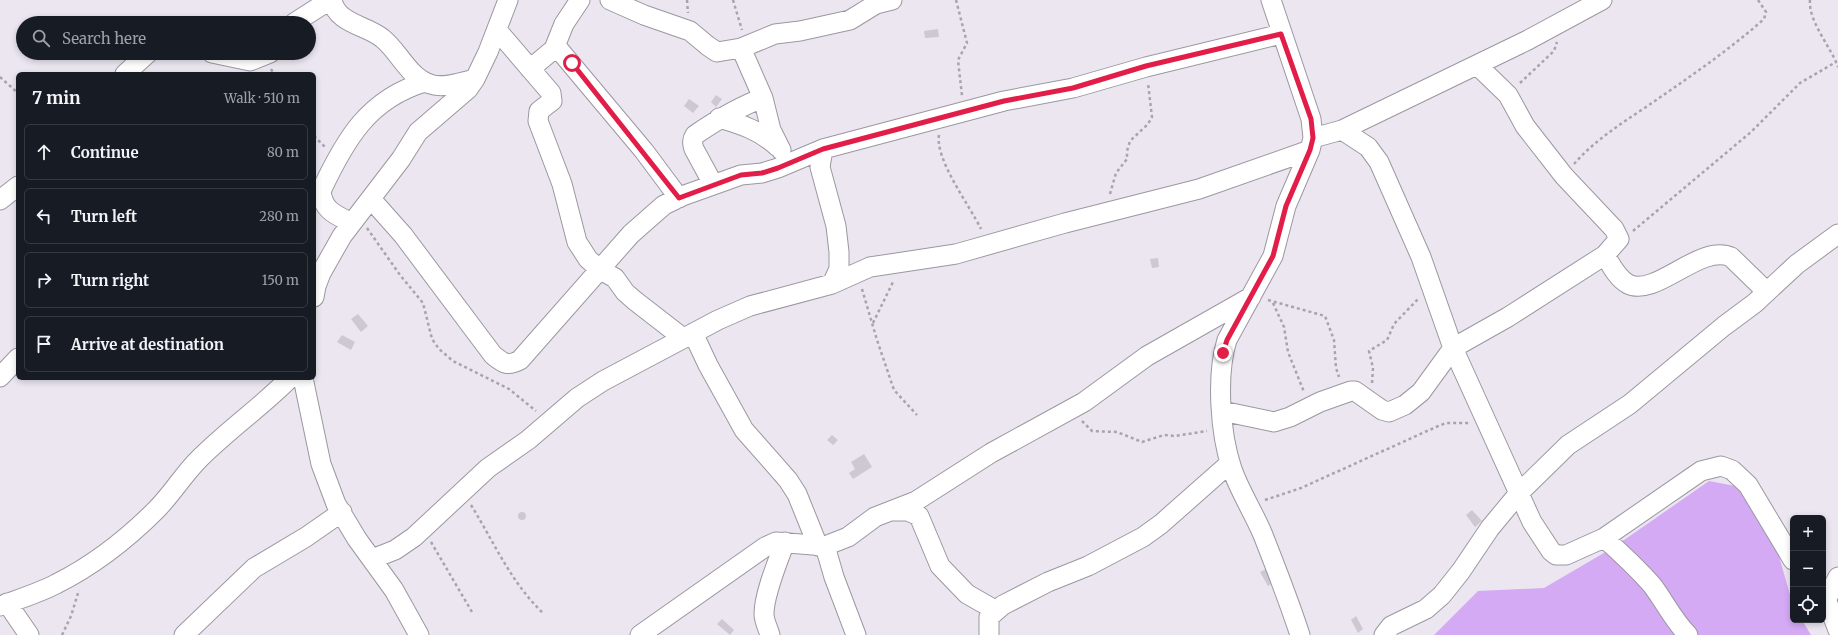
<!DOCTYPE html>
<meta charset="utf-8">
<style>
body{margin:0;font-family:Merriweather,serif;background:#20242c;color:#f1f3f6}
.controls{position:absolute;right:12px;bottom:12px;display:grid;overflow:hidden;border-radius:6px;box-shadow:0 2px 6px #0003}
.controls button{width:36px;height:36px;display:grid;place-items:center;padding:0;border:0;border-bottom:1px solid #363941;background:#171b24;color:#f1f3f6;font:20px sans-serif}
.stop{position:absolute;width:12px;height:12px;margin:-9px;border:3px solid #e11d48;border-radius:50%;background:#fff}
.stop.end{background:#e11d48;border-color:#fff;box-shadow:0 1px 4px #0008}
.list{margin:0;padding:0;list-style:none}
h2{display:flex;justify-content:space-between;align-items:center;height:52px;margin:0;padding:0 16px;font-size:17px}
h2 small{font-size:13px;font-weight:400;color:#9ea1a6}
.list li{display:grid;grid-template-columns:26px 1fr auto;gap:12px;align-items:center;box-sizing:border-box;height:56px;margin:0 8px 8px;padding:0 8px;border:1px solid #363941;border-radius:6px}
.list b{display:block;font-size:15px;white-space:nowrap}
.list em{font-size:13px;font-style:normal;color:#9ea1a6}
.icon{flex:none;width:22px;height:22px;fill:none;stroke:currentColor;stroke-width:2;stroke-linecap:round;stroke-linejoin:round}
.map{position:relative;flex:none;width:1838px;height:635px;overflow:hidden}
.search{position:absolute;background:#171b24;box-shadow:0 2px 6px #0003;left:16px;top:16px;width:300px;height:44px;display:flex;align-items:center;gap:10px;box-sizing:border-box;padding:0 14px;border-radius:22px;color:#9ea1a6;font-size:15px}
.panel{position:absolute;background:#171b24;box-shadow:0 2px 6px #0003;left:16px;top:72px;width:300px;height:308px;border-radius:6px}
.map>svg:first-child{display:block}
.green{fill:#d4aaf5}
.building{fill:#cdc8d2}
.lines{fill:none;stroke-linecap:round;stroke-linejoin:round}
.minor-casing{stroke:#9c97a0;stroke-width:21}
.path{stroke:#a8a4ac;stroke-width:2.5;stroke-dasharray:3 3;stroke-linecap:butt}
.minor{stroke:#fff;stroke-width:19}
.route{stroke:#e11d48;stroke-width:5}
</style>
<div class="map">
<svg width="1838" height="635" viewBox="0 0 1838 635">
<rect width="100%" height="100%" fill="#ebe6f0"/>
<path class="green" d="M1709 481 1746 488 1770 525 1793 605V620H1802L1811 635H1434L1478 591 1544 588 1614 547Z"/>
<path class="building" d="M938 29 939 37 925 38 924 31Z
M716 95 722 99 716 107 711 102Z
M689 99 699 106 693 113 684 106Z
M1158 258 1159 267 1152 268 1150 259Z
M358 314 368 326 361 332 351 319Z
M342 335 355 342 351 350 337 342Z
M832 435 838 440 833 445 827 440Z
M864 454 872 467 853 479 849 473 855 469 851 462Z
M1472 510 1482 521 1475 527 1466 515Z
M518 516a4 4 0 1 1 8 0a4 4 0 1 1-8 0Z
M1268 568 1276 581 1268 586 1260 572Z
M1356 616 1363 629 1358 633 1351 620Z
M722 619 734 630 730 635 717 624Z"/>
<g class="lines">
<g class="minor-casing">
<path id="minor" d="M332 0C337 24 366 25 382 38 399 51 408 77 430 84 443 89 461 82 475 79
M610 0 644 15 690 31 708 46 717 52 741 48 775 34 800 31 850 20 876 4 892 0
M1271 0 1311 119 1313 138 1310 150 1286 206 1273 256 1227 340C1216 375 1220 434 1232 469 1240 492 1254 513 1263 535 1276 568 1289 601 1300 635
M294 23 330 0
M497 30 551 93 552 101 539 111 538 121 562 184 577 242 588 259 599 269 615 278 625 292 634 300 683 338
M556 46 644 151 679 198
M741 48 763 98 771 130 781 150
M212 53 250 61 270 53
M530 69 554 49 564 24 580 0
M125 74 148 53
M719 118C741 124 761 131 778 147
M1342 130 1368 147 1379 162 1421 257 1453 348 1532 522 1551 551 1556 555H1566L1604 538 1701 471 1721 466 1732 470 1748 485 1793 560
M1313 138 1342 130 1528 40 1602 0
M823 149 820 167 836 226 839 252V269L832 284
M713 184 694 149C692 143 692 140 695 135 717 120 738 107 763 98
M371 199 403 235 493 355C503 363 507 367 520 360L631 234 664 205 685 195 741 175 762 173 778 168 823 149 1004 101 1073 88 1146 67 1281 34
M0 200 18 186
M352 223C336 215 323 211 321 191 345 140 368 99 425 82
M1605 255C1611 265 1617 278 1628 284 1656 298 1700 243 1731 257L1767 292
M314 297 316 286 321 273 342 236 401 159 418 132 468 89 475 79 488 52 508 0
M693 333 708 365 744 430 788 480 797 494 818 546
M0 377 18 358
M303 378 321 464 336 504 357 539 394 590 419 635
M1222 411 1274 422 1290 417 1320 402 1351 391H1355L1382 410 1389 412 1405 405 1421 392 1453 348 1508 317 1605 255 1619 239 1614 229 1564 176 1525 126 1508 95 1477 65
M893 511H908L919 516 940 566 967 594 995 610
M1604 538C1621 553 1637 568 1652 585 1665 602 1673 620 1688 635
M825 546 834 577 856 635
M372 559 395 550 414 537 488 468 528 440 577 398 603 381 718 320 750 306 832 284 870 267 956 254 1065 223 1199 189 1310 150
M1823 591 1838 630
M1827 598 1838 577
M7 603 29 635
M0 606C19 599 39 593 56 584 92 566 128 538 156 510 172 494 183 475 199 459 228 430 261 407 290 378
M184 635 254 568 306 537 342 512
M640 635 765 547 776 542 825 546 848 537 875 517 916 501 991 453 1084 402 1147 356 1251 297
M770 635C768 628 764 621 764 614 764 594 778 561 785 542
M989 635V617L1003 605 1048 582 1088 566 1143 537 1161 524 1230 463
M1384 635 1391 626 1426 609 1442 595 1461 571 1490 528 1519 493 1568 445 1630 404 1724 326 1755 303 1797 264 1838 234"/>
</g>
<path class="path" d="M687 0 688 13
M733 0 742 30
M956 0 967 43 958 60 962 96
M1810 0C1808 21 1831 47 1838 67
M271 69 274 74
M0 77 18 93
M1520 83 1554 51 1557 42
M939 135C935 160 970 206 981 229
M314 136 325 147
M1574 164C1595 140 1622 123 1649 105 1688 78 1728 51 1764 19L1766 12 1758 0
M1110 194 1116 173 1127 159V151L1130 141 1148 124 1152 117 1148 83
M367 228 400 275 423 303 432 339 439 349 453 361 509 389 536 411
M1633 231 1751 132 1800 83 1836 62
M862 289 877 340 894 390 917 415
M1268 300 1325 316 1334 340 1336 368 1339 377
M1273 303 1284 327 1288 352 1304 392
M873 323 894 280
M1372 383 1373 368 1369 351 1387 340 1394 324 1418 299
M1082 421 1092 431 1117 432 1142 442 1164 435 1175 436 1207 431
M1265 500 1301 488 1436 427 1446 423H1470
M471 505C494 542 511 583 544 614
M431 542 472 612
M62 635 71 616 79 590"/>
<use href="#minor" class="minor"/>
</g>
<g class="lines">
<path class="route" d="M572 63 679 198 741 175 762 173 778 168 823 149 1004 101 1073 88 1146 66 1281 34 1311 119 1313 138 1310 150 1286 206 1273 256 1227 340 1223 353"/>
</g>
</svg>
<div class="controls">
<button>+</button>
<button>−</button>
<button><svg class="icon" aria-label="locate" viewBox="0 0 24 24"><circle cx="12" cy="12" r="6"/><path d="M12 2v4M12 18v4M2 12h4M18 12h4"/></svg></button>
</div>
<div class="stop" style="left:572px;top:63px"></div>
<div class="stop end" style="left:1223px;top:353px"></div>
<div class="search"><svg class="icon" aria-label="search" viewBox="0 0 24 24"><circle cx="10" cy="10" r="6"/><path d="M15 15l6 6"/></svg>Search here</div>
<section class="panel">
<h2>7 min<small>Walk · 510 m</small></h2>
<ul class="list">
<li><svg class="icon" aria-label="ahead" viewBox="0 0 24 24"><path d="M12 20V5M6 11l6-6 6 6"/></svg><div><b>Continue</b></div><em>80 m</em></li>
<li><svg class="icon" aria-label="left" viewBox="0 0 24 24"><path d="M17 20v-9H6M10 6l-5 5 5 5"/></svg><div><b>Turn left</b></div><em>280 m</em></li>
<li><svg class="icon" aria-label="right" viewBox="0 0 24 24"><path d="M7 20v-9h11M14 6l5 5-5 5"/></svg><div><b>Turn right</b></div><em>150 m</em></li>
<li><svg class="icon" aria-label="arrive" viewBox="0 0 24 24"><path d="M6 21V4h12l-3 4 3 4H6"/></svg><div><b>Arrive at destination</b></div></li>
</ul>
</section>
</div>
